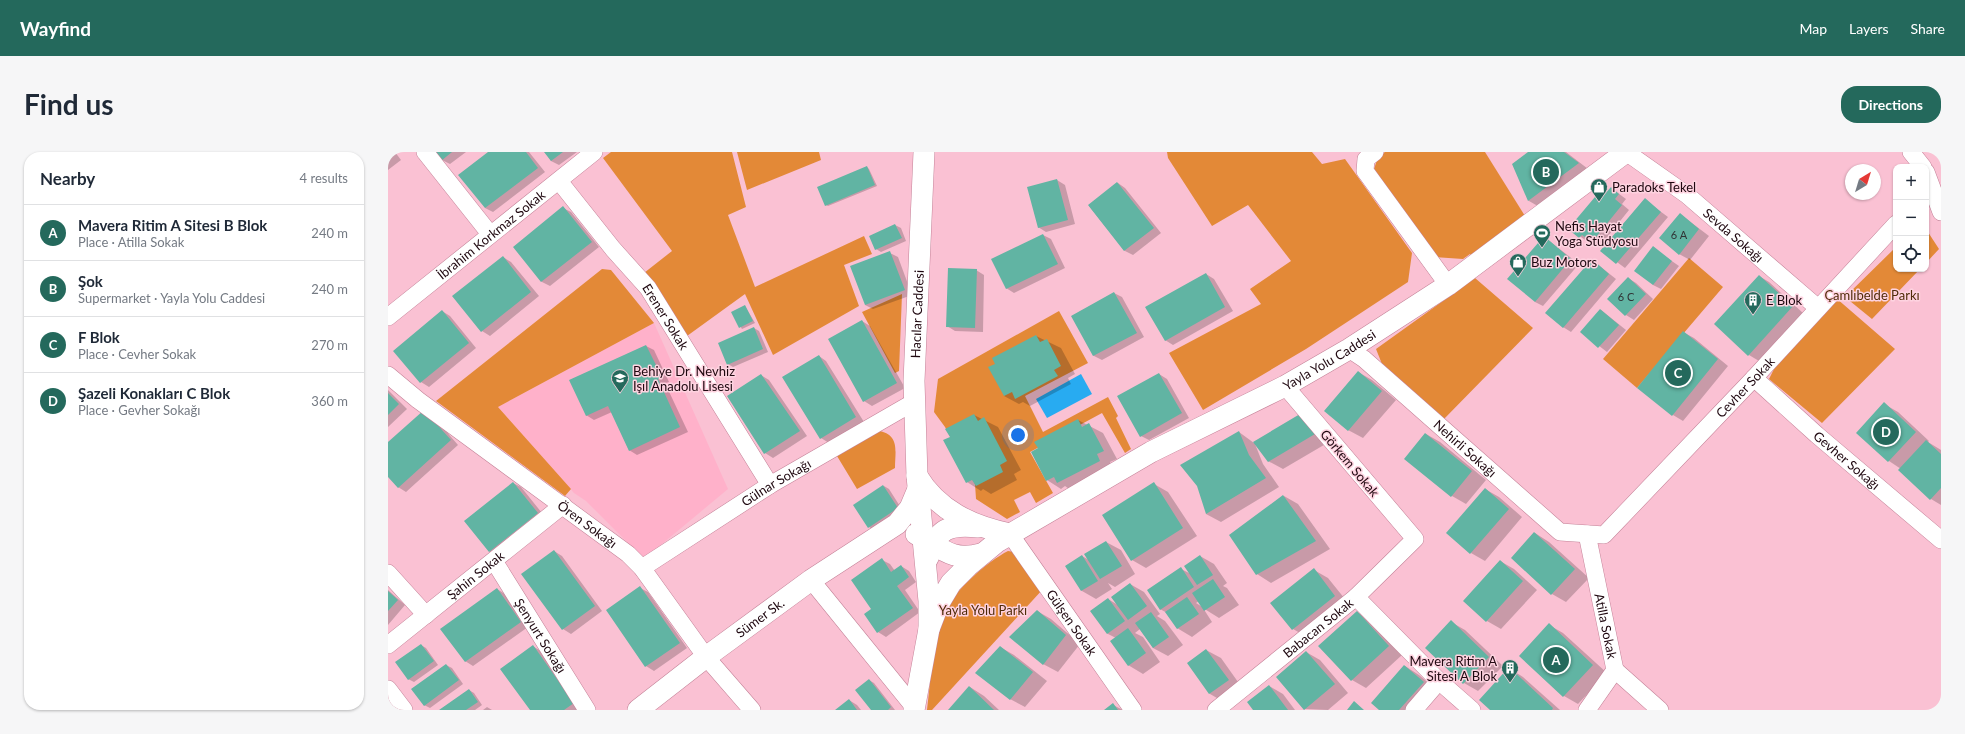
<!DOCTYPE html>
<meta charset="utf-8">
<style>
body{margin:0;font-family:Lato,sans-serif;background:#f6f6f7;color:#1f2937}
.controls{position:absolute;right:12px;top:12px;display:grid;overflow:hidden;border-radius:8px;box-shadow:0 1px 3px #0004}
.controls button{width:36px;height:36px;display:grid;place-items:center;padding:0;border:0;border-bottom:1px solid #e0e1e3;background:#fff;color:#1f2937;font:20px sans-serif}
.compass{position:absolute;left:1457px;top:12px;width:36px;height:36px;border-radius:50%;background:#fff;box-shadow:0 1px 3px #0004;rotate:38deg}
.you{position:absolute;left:630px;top:283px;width:14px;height:14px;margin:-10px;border:3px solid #fff;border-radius:50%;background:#1a73e8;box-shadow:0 0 0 6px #1a73e833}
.badge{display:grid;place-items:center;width:26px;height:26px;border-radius:50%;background:#24695c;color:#fff;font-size:13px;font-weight:700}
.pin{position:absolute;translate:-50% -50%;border:2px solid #fff;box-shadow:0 1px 4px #0006}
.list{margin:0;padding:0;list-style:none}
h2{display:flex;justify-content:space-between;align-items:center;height:52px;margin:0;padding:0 16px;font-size:17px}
h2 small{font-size:13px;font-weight:400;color:#747a83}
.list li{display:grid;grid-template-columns:26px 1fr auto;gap:12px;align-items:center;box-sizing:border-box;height:56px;padding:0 16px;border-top:1px solid #e0e1e3}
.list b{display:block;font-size:15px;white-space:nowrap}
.list p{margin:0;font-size:13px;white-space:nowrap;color:#747a83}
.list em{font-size:13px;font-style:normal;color:#747a83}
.icon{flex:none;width:22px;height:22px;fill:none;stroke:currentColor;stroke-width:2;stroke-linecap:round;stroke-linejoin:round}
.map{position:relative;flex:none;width:1553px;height:558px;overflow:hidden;border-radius:16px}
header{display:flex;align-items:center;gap:24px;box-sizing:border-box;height:56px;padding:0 20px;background:#24695c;color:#fff}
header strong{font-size:19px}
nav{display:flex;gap:22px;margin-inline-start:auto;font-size:14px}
.intro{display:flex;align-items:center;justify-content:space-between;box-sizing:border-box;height:96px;padding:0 24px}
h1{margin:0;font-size:28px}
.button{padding:10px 18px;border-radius:16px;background:#24695c;color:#fff;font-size:14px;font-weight:700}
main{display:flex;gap:24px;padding:0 24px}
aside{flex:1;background:#fff;border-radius:16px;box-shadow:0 1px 3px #0004}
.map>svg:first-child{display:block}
.built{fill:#ffb1ca}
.green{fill:#e38937}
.water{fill:#28abf1}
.shadow{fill:#0003;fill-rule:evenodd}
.building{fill:#61b4a3}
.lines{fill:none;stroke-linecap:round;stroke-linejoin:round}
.minor-casing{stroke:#c48298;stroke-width:18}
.tertiary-casing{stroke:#c48298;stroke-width:22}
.minor{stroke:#fff;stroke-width:17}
.tertiary{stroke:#fff;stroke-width:21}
.labels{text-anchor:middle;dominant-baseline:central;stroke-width:3;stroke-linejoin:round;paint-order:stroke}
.number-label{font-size:11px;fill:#303335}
.poi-label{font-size:13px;fill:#1f0810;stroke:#fed3e0;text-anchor:start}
.street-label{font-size:13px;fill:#1f0810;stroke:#fed3e0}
.park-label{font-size:13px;fill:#502b08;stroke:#fed3e0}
</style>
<header>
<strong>Wayfind</strong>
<nav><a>Map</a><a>Layers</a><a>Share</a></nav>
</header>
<div class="intro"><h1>Find us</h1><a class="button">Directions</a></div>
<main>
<aside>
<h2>Nearby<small>4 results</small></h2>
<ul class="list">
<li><span class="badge">A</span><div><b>Mavera Ritim A Sitesi B Blok</b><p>Place · Atilla Sokak</p></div><em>240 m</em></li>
<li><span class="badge">B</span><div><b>Şok</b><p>Supermarket · Yayla Yolu Caddesi</p></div><em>240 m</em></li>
<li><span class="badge">C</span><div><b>F Blok</b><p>Place · Cevher Sokak</p></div><em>270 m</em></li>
<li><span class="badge">D</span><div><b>Şazeli Konakları C Blok</b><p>Place · Gevher Sokağı</p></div><em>360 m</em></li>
</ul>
</aside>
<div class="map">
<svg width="1553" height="558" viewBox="0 0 1553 558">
<rect width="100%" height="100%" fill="#fac1d3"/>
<path class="built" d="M266 171 340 337 256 407 198 349 186 341 110 255Z"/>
<path class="green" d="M223 0H344L358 55 340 63 367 135 476 84 484 102 456 113 471 154 385 203 357 142 299 184 256 121 284 99 215 6Z
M349 0H431L433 8 359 38Z
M779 0H924L934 12 957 7 1024 101 1020 130 918 197 815 258 781 201 873 152 862 137 903 109 860 53 824 74 780 6Z
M997 0H1097L1137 64 1085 105 1082 102 1075 107 1046 105 985 20 990 5Z
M1538 77 1551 97 1538 111Z
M1508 95V117H1532L1484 167 1457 145Z
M1301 106 1335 135 1249 236 1215 207Z
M214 117 223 118 266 171 110 255 183 337 177 344 48 249Z
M1087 126 1145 176 1056 267 994 212 988 197Z
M514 142 511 219 507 221 474 160Z
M1448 146 1507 197 1434 271 1381 227 1386 217Z
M671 159 700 211 637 244 655 280 720 245 730 264 728 266 743 297 737 301 714 261 642 300 665 341 648 351 642 340 626 348 632 360 619 367 588 347 587 332 557 275 546 260 550 227Z
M492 279C512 284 507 299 507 316L469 337 449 304Z
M620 399 626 400 655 437 544 558H539C543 528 544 487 557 459 566 439 600 409 620 399Z"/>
<path class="water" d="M693 222 704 242 659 266 648 247Z"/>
<path class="shadow" d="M0 0H7L13 8 0 18Z
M48 0H78L62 12 54 8Z
M102 0H141L157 20 105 60 97 56Z
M157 0H189L171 13 163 9Z
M1141 0H1178L1204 20 1155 57 1141 49 1126 12Z
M479 15 481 17 489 34 440 54 438 53Z
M669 28 677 33 687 72 658 80 650 75Z
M730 31 737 36 773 81 745 103 737 99 701 54Z
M1223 36 1238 47 1234 52 1241 58 1212 94 1202 87 1200 90 1182 77 1212 41 1217 44Z
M1257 48 1280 65 1237 116 1214 99Z
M175 56 183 60 211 95 162 134 154 130 126 95Z
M1292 62 1321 84 1302 108 1291 102Z
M507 73 513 76 518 89 493 100 488 97Z
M655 83 663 87 677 116 626 141 618 136Z
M1156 85 1191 112 1155 154 1147 150Z
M1265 96 1291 114 1273 137 1265 133Z
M502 101 510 105 524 143 485 157 477 153Z
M115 105 123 110 151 144 102 184 94 179Z
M1204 108 1228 127 1183 180 1175 175Z
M588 118 596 123 595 180 567 179 559 174Z
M818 122 826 127 845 159 785 193 777 188Z
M1371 124 1381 130 1415 161 1371 209 1361 203Z
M1240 126 1248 131 1265 147 1246 168 1238 163Z
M726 141 734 145 756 185 714 208 706 204 684 164Z
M357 154 367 171 354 177 344 161Z
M1213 158 1238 178 1219 200 1193 180Z
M54 159 62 164 88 196 41 235 33 230 7 199Z
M474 169 482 174 517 236 484 254 476 249Z
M366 176 371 179 380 200 345 215 340 212Z
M1295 180 1306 186 1340 214 1295 269 1285 263Z
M648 184 673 196 687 222 680 226 683 232 642 254 635 250 631 252 616 244Z
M258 194 266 198 281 230 277 231 300 280 249 303 241 298 224 260 206 268 198 263Z
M431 204 438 209 476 270 441 291 433 286Z
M970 220 984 228 1008 248 975 286 960 278Z
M771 222 779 227 801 266 761 288 753 284Z
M373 223 381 228 419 284 385 306 377 301 341 244Z
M0 238 19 257 0 275Z
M1496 252 1510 260 1541 289 1540 290 1553 298V353L1543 347 1513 317 1501 309Z
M44 263 70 293 18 340 10 335 0 323V291Z
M586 263 610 275 633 318 626 322 629 328 603 342 595 337 593 339 579 330 563 285Z
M912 263 941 290 895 317 880 309 867 292 875 312 891 335 833 370 818 362 851 280 866 291Z
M690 268 715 281 729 307 722 310 726 317 684 339 677 334 673 337 659 328Z
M1038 282 1052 290 1098 328 1078 352 1064 344Z
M125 331 133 335 158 366 109 404 102 400 77 369Z
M766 332 780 340 809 384 758 416 744 408Z
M496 334 501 337 515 359 486 378 481 375Z
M1097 337 1111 345 1134 365 1097 409 1083 401Z
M896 344 910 352 942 397 883 431 869 422Z
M1147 381 1161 390 1201 426 1178 450 1164 442 1124 406Z
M718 390 733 398 747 422 727 435 720 431 724 437 708 447 694 439 678 414 694 404 701 408Z
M166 399 174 404 214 459 183 482 175 477Z
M812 404 826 412 839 431 835 434 839 436 851 453 831 466 815 456 824 470 804 485 789 476 779 461 772 457 793 417 803 422ZM811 449 816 456 808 451Z
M494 408 502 412 507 419 513 414 521 419 528 430 517 438 532 460 498 485 490 480 485 457Z
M1112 409 1126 417 1149 438 1113 477 1099 469 1076 449Z
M926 418 940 426 961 452 919 485 905 477Z
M742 432 756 440 772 462 769 464 777 469 795 493 780 504 765 496 752 477 747 481 755 485 772 510 755 522 740 513 728 486 720 482 703 459 720 447 730 453Z
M252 436 260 440 299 496 266 519 258 514Z
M109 437 117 442 140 475 85 514 77 509Z
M0 438 17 453 0 473Z
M649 459 663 467 692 492 670 520 655 512Z
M969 460 983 468 1014 503 978 536 964 528Z
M1063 470 1077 478 1115 514 1090 539 1076 531 1039 496Z
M1161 473 1175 481 1219 521 1190 552 1176 544 1132 504Z
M33 493 38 496 50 513 26 530 20 527Z
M146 495 153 499 190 558H143Z
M612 495 626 503 659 529 637 555 622 547Z
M818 498 833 506 855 537 836 550 822 542 800 511Z
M918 500 932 508 960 541 940 558 917 557 889 525Z
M58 513 64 516 75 532 42 556 36 553Z
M1017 514 1031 523 1050 539 1033 558H992Z
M1121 516 1135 525 1172 558H1104Z
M481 528 486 531 507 558H484Z
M881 534 895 542 907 558H866Z
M582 535 596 544 611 558H561Z
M81 538 86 541 94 553 87 558H52Z
M461 548 469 553 473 558H449Z
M725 553 735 558H718Z
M99 555 104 558H95Z"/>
<path class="building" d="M0 0H3L6 3 0 7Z
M47 0H64L53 9Z
M100 0H138L150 16 97 56 70 23Z
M156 0H175L163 9Z
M1140 0H1176L1191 11 1140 49 1124 12Z
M479 14 487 33 437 54 429 35Z
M669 27 680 68 650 76 639 35Z
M729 30 766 76 736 99 700 53Z
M1223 35 1231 42 1227 47 1234 53 1204 90 1194 83 1191 86 1180 77 1212 39 1216 43Z
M1257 46 1273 60 1228 112 1212 99Z
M175 54 204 90 153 130 125 95Z
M1292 61 1311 77 1291 103 1271 86Z
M507 72 514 86 487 98 481 84Z
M655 82 670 112 618 137 603 107Z
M1156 84 1183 107 1147 150 1119 127Z
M1265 94 1284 109 1265 133 1246 119Z
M502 99 517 138 477 153 462 114Z
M115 104 143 140 93 180 64 144Z
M1204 107 1221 122 1175 176 1157 161Z
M560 116 589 117 587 176 558 175Z
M818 121 837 155 777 189 757 155Z
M1371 123 1405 154 1360 204 1326 172Z
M1240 125 1258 142 1237 164 1219 147Z
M726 140 749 181 705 204 683 164Z
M357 153 365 169 351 176 343 160Z
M1212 157 1231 173 1210 196 1192 180Z
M54 158 81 191 32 231 5 199Z
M474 168 509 231 475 250 440 187Z
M366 175 375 197 339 213 330 191Z
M1295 179 1330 207 1284 264 1249 236Z
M648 183 652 190 659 187 673 214 666 218 670 224 627 247 624 240 616 244 600 215 607 212 604 206Z
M258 193 274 225 270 227 292 275 241 299 220 254 198 264 181 228Z
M431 203 468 265 432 287 394 225Z
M970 219 994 239 960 279 936 259Z
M771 221 794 261 752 285 729 244Z
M373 222 412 279 376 302 339 244Z
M0 241 11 252 0 263Z
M1496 250 1528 280 1500 310 1468 281Z
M36 258 63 288 10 336 0 325V290Z
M586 262 590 269 596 265 619 309 612 313 615 320 588 334 584 328 578 331 555 288 562 285 557 277Z
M912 262 927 282 880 310 865 290Z
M690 267 694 275 701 271 716 299 709 302 712 309 669 331 666 325 658 329 643 300 650 296 646 290Z
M851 279 861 303 878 326 818 362 809 334 792 313Z
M1037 281 1084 319 1063 345 1016 307Z
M1538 288 1553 302V336L1542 348 1510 318Z
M125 330 150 361 101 400 76 369Z
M766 330 795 376 743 409 714 363Z
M495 333 510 356 480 376 465 353Z
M1097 336 1121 357 1082 402 1058 381Z
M895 343 928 389 868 423 841 383Z
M1146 380 1187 417 1163 443 1123 406Z
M718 389 734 414 712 427 696 402Z
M166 398 207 454 174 478 133 422Z
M694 403 710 429 693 439 677 414Z
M812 403 825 423 809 433 796 414Z
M494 406 503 420 513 413 521 425 509 434 525 456 489 481 476 462 483 457 463 428Z
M1112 408 1135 429 1098 470 1075 449Z
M793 415 806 435 772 458 759 438Z
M926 416 947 444 904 478 882 451Z
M825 427 837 445 816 459 804 441Z
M742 431 759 454 740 468 723 445Z
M252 434 292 491 257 515 218 458Z
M109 436 133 470 77 510 52 477Z
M0 439 10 448 0 459Z
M799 445 811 462 789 477 777 460Z
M720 446 737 469 719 482 702 459Z
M649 458 678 483 655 513 621 485Z
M969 459 1001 494 963 529 930 494Z
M763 460 781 485 765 496 747 471Z
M1063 468 1101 505 1075 532 1037 496Z
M1161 471 1205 513 1175 545 1131 504Z
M740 476 758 501 740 514 722 489Z
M33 492 46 509 20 528 7 510Z
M145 493 186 551 176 558H142L112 517Z
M612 494 645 520 622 548 587 521Z
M818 497 841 528 821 542 799 511Z
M918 499 947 532 916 558 888 525Z
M58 512 71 528 36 554 23 537Z
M1016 513 1036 530 1011 558H991L983 551Z
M1121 515 1165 556 1164 558H1102L1091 548Z
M481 527 503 555 500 558H483L467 538Z
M881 533 900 558H865L859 550Z
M581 534 606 558H560Z
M81 537 90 550 78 558H51Z
M461 547 469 558H447Z
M966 549 976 558H959Z
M725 551 730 558H716Z"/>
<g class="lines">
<g class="minor-casing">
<g id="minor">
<path d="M37 0 102 82"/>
<path d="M987 0 978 7 977 19 1060 133"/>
<path id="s1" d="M1238 0 1299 43 1430 156"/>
<path d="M1523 0 1535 15"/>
<path d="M1538 20 1553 60"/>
<path id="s2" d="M171 29 225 97 260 136 382 333"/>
<path id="s3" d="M0 165 206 0"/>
<path id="s4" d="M961 197 976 207 1172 380 1216 383 1366 226 1508 72"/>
<path id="s5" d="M0 223 30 248 240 402 254 416 318 505 364 558"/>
<path id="s6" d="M1366 226 1429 283 1553 388"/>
<path id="s7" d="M622 382 745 558"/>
<path id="s8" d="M1199 382 1227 518 1199 558"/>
<path id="s9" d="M106 409 199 558"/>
<path id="s10" d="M254 416 382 333 526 250"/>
<path d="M0 421 38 463"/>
<path d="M423 428 526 555"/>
<path d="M968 445 1051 529 1084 558"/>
<path id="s11" d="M0 493 175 353"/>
<path d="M1227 518 1272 558"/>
<path d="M0 537 16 558"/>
<path id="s12" d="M828 558 968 445 1027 387 897 234"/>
<path d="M1026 558 1051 529"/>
</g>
</g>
<g class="tertiary-casing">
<g id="tertiary">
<path d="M529 324C550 359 584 374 622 382"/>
<path d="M528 382C553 395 562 410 593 402"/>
<path d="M540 406C549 376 561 372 590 375"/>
<path id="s13" d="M541 477 551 451 563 431 580 414 609 390 763 300 897 234 961 197 1060 133 1238 0"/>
<path id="s14" d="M250 558 318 505 423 428 509 372 522 356 530 337"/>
<path id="s15" d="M526 558 541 477V449L529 324 526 229 536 0"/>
</g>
</g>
<use href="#minor" class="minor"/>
<use href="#tertiary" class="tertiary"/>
</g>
<defs>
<g id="shop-pin" transform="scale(0.9)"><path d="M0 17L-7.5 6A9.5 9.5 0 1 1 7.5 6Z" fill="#24695c" stroke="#fed3e0"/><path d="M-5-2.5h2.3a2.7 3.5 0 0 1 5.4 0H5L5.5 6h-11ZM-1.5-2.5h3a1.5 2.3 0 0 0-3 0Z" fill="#fff"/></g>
<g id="stadium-pin" transform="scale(0.9)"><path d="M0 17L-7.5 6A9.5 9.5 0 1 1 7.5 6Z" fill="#24695c" stroke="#fed3e0"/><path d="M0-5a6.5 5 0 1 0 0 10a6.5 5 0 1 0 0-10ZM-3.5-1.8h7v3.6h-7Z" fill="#fff"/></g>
<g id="building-pin" transform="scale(0.9)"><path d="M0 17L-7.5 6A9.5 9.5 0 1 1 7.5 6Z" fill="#24695c" stroke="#fed3e0"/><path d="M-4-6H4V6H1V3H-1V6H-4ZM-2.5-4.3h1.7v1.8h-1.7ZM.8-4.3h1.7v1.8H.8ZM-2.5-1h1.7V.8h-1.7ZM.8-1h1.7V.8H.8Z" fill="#fff"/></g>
<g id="school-pin" transform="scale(0.9)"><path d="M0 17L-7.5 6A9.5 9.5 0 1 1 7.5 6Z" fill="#24695c" stroke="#fed3e0"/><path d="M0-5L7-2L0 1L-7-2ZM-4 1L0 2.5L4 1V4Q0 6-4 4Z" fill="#fff"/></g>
</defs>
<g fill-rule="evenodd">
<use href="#shop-pin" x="1211" y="35"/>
<use href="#stadium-pin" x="1154" y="81"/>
<use href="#shop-pin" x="1130" y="110"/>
<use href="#building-pin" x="1365" y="148"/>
<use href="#school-pin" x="232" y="226"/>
<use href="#building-pin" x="1122" y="516"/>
</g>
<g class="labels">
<g class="number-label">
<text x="1291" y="82">6 A</text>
<text x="1238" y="144">6 C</text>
</g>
<g class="poi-label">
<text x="1224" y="35">Paradoks Tekel</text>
<text x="1167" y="74">Nefis Hayat<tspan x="1167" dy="15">Yoga Stüdyosu</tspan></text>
<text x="1143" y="110">Buz Motors</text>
<text x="1378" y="148">E Blok</text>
<text x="245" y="219">Behiye Dr. Nevhiz<tspan x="245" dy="15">Işıl Anadolu Lisesi</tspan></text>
<text x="1109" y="509" text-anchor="end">Mavera Ritim A<tspan x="1109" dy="15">Sitesi A Blok</tspan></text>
</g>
<g class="street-label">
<text stroke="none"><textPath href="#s3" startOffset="132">İbrahim Korkmaz Sokak</textPath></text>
<text stroke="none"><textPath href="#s1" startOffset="136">Sevda Sokağı</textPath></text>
<text stroke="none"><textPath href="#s15" startOffset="398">Hacılar Caddesi</textPath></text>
<text stroke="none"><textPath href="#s2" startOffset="173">Erener Sokak</textPath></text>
<text stroke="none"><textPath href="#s13" startOffset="492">Yayla Yolu Caddesi</textPath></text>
<text stroke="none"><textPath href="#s4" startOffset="528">Cevher Sokak</textPath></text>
<text stroke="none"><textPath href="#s4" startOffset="153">Nehirli Sokağı</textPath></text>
<text stroke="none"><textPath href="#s6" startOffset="124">Gevher Sokağı</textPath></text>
<text transform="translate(962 311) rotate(50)">Görkem Sokak</text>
<text stroke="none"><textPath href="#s10" startOffset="159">Gülnar Sokağı</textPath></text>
<text stroke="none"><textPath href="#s5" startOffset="249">Ören Sokağı</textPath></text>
<text stroke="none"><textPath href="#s11" startOffset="112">Şahin Sokak</textPath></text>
<text stroke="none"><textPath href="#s14" startOffset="153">Sümer Sk.</textPath></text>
<text stroke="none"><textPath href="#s7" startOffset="108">Gülşen Sokak</textPath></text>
<text stroke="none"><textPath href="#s8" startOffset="94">Atilla Sokak</textPath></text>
<text stroke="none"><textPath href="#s12" startOffset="131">Babacan Sokak</textPath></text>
<text stroke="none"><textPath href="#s9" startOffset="88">Şenyurt Sokağı</textPath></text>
</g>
<g class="park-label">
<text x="1484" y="143">Çamlıbelde Parkı</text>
<text x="595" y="458">Yayla Yolu Parkı</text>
</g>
</g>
</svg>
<div class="controls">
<button>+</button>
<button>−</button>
<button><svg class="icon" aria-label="locate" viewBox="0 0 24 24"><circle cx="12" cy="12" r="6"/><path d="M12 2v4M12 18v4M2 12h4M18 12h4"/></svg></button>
</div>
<svg class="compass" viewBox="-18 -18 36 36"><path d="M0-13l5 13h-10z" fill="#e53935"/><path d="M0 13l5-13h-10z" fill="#747a83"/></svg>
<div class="you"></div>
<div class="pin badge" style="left:1168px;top:508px">A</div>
<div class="pin badge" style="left:1158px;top:20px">B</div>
<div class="pin badge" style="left:1290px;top:221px">C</div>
<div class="pin badge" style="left:1498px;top:280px">D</div>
</div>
</main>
